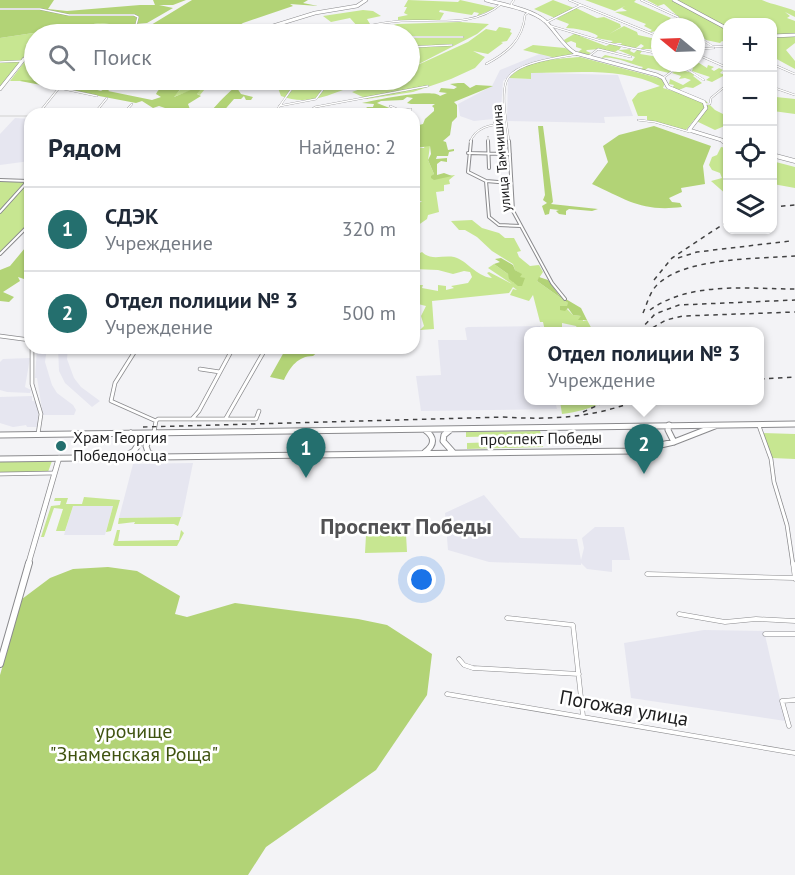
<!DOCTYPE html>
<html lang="ru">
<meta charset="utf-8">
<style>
body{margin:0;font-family:"PT Sans",sans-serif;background:#f2f2f3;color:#1f2937}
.controls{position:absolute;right:18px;top:18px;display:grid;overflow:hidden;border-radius:12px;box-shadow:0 2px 4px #0004}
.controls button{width:54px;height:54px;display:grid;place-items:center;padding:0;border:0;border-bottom:2px solid #e0e1e3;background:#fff;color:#1f2937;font:30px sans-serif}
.compass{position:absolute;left:651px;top:18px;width:54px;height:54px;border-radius:50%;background:#fff;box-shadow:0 2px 4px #0004;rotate:289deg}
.you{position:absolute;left:422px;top:580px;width:21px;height:21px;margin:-15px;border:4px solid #fff;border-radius:50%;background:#1a73e8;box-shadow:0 0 0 9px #1a73e833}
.badge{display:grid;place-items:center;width:39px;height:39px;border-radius:50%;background:#246f6e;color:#fff;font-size:20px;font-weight:700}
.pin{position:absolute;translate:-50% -50px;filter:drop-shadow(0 2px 3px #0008)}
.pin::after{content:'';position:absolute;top:32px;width:21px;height:18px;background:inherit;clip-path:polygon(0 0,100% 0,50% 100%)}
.popup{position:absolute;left:524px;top:327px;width:240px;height:78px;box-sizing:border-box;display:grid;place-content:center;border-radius:12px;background:#fff;filter:drop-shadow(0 2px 4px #0005);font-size:20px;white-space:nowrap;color:#747a83}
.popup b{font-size:22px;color:#1f2937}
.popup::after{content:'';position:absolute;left:50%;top:100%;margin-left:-12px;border:12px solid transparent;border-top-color:#fff}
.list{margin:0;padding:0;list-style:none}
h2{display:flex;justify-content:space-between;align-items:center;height:78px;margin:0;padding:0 24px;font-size:26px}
h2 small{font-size:20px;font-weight:400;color:#747a83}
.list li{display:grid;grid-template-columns:39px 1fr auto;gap:18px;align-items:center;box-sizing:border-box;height:84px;padding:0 24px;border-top:2px solid #e0e1e3}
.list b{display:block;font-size:22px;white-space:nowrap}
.list p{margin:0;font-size:20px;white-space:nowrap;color:#747a83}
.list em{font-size:20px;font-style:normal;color:#747a83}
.icon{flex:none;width:33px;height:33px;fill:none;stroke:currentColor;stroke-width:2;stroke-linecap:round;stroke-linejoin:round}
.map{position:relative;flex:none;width:795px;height:875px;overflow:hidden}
.search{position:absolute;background:#fff;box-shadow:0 2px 4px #0004;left:24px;top:24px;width:396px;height:66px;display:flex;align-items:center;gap:15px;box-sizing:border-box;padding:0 21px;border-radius:33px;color:#747a83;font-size:22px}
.panel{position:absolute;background:#fff;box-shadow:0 2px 4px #0004;left:24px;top:108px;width:396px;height:246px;border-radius:18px}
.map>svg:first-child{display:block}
.built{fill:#e6e6f0}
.green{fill:#c7e691}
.forest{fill:#b2d376}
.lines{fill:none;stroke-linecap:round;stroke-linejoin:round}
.street-far3-casing{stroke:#8a8a8d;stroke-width:2}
.street-far2-casing{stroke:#8a8a8d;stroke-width:4}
.street-far1-casing{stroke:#8a8a8d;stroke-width:4.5}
.street-casing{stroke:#8a8a8d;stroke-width:5}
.secondary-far3-casing{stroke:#8a8a8d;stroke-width:4}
.secondary-far2-casing{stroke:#8a8a8d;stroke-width:5}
.secondary-far1-casing{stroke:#8a8a8d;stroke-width:6}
.secondary-casing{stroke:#8a8a8d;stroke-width:8}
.primary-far1-casing{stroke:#8a8a8d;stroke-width:4}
.primary-casing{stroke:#8a8a8d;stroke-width:7}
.street-far3{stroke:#fff;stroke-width:1.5}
.street-far2{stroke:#fff;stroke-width:2}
.street-far1{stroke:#fff;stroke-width:3}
.street{stroke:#fff;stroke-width:4}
.secondary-far3{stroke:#fff;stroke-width:3}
.secondary-far2{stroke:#fff;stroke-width:4}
.secondary-far1{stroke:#fff;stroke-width:4.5}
.secondary{stroke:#fff;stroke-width:6}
.primary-far1{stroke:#fff;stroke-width:3}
.primary{stroke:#fff;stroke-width:5}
.rail{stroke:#414142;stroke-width:1.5;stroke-dasharray:4.5 4.5;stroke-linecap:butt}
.poi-dot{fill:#246f6e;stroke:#fff;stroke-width:2}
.labels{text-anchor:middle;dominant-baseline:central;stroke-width:5;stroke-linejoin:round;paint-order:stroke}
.far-street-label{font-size:14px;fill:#1d1d1e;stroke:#fff}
.poi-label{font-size:16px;fill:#1d1d1e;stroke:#fff;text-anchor:start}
.street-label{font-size:16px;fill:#1d1d1e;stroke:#fff}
.near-street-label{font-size:20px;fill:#1d1d1e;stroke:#fff}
.near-park-label{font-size:20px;fill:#3f5310;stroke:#fff}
.district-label{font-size:22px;font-weight:bold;fill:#525254;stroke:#fff}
</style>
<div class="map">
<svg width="795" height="875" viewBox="0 0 795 875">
<rect width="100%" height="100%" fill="#f3f3f6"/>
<path class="built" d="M542 53 556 58 542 61 563 58 586 63 542 73 618 75 633 116 604 117 605 123 507 121 508 78 531 79V72L521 69 541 61 517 69 503 81 501 110 504 113 493 119 474 121 460 116 458 104 492 86 500 70Z
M15 118 30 119V161L0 165V134Z
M540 326 541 331 528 332V400L555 401 557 409 421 411 416 376 441 375 438 340H467L465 328 468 327Z
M37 348H47L45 362 52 385 57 393 73 405 76 410 74 415H43L37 378H35Z
M58 348H68L67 359 74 378 81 387 100 401 92 407 65 383 59 371Z
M30 358 25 387 31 390 30 393 7 392 0 390V362L3 359Z
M32 396V401H36L39 409 37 427H27L26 425 13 427 0 423V397Z
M193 463 182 517 119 518 133 464Z
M484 495 520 538 577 539 581 560 584 548 582 538 595 527H624L630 560H612V572L587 569 581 563V565L489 562 448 550 445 513Z
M73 506H113L105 535H64Z
M704 630 764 631 785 721 631 698 624 643Z"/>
<path class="green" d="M408 0 458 2 460 0 496 8 477 16 479 13 474 12 472 15 440 10 439 12 444 13 440 20H398V17L408 15 404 13 407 7H404Z
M553 0 574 8 555 18 534 9Z
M585 0H636L634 2 671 18 669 20 677 24 671 27H660V31L649 32 652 30 644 26 646 24 615 12 627 11 622 8 625 6 615 11Z
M647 0H762C773 5 784 6 795 11V17L785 12 790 16 787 18 795 21V43L786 50 795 61V69L773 57 772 22H728L727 43 722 41 720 43 706 40 696 31V27L689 26 664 4 658 6Z
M576 8 597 18 604 17 620 24 621 27 609 34 624 26 637 32 638 35 660 40V53L651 51 654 49H640L644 46 641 44 636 48 620 45 622 43H610L613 41 596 38 598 36C592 31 574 28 566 28L569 24 556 19Z
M363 10 373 11 381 16 367 19 370 24 358 27 350 18 331 22 323 16Z
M460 22 489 24 477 34 411 68 468 42 486 29 496 31 499 27 511 29 510 32 512 33 507 41 501 42 503 43 488 54 473 51 485 57 475 68 451 79 413 92 367 99 352 92 385 80H410V34H361L397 24Z
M100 23 109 24 101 27 134 24C114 42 61 34 34 34V53L27 57 0 89V38Z
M574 34H582L580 36 606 46 610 44 621 47 619 50 631 49 630 51 634 53 637 50 642 51 640 54 659 57 660 63H667L676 68 669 73 648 68 645 70 641 69 643 67C631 64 612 55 601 58L605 55 632 61 635 57 618 50 615 52 600 49 587 50 586 51 591 53 588 55 578 52 582 49 576 47V43L571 41 566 43 564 40Z
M533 45 565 48 575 54 556 58 523 50Z
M34 54V80H85L78 87 51 81H10L25 61Z
M580 57 666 80 663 88 706 101 715 110 727 116V125L715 130 694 120 686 130 647 121V116H638L632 100 638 93 660 86C621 67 574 73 531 73V79L509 78C525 59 558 59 580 57Z
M696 61 707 68 708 65 714 67 711 69 714 71 719 68 723 70 720 73 725 75 712 82 706 80 710 77 692 71 693 68H684L678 63H696Z
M678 69 696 74 693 76 702 83 693 88 686 87 679 90 672 88 674 85 669 84 670 79 683 85 691 80 685 78 679 79 681 76 672 73Z
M184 80H208L209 83 217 80H230L226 85 209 84 200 95 197 94 204 83 193 90 173 97 183 87 179 84Z
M275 80H368C340 90 311 108 281 96Z
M772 94H776V97L795 99V114L773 111Z
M425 145 430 146 428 160 434 174 431 178 455 175 449 180 450 184 444 185V191L436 192 439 212 428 215 427 219 414 228V207L422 201H414V154L416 148H424Z
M721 147 727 148V195L711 181 722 178 720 173 712 170 709 165 712 157 717 155Z
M772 161 795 167V188L773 184Z
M0 181 30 182V224L0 254Z
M472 220 482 228 499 233 505 238H514L521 251 517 252 519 257 530 266 539 265 543 272 537 281 568 303V306H564L573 315 582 316 583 321 587 320 593 331H579L576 326 562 323V328L570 331H545L543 322H540L533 295 529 301 510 295 513 289 517 290 513 287 509 293 432 301 434 329 420 330 424 326 421 316 426 306 414 303V285H423L422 288 438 291V285L446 286V290L454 288 451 286 468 283 472 277 470 272 464 271 453 274 438 270 414 269V256L422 252C431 261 442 255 454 257 467 260 475 276 492 278L487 273 489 272 512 284 488 268 494 264 508 274 514 283 521 274 515 270 513 264 492 251 477 237 465 230H459L451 221Z
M560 401V400L604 401C591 409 577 412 562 414Z
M540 431 541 434 538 436 513 434V436L466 437V432Z
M763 433 795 434V459L772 458Z
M498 442H514V445L542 442 543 447 467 449V443Z
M52 461 48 472 0 473V462Z
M84 497 120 500 111 531 106 532 113 506H73L65 531H56L63 509 54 508 44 537H41L51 506 60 505 61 501H54L55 498H68L66 504H82Z
M181 517 178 526 174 524H134L135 522 118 524 119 518Z
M117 530H120L118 541 179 540 181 530 184 533 177 546H115L113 545Z
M406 534 407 552 365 553 366 535Z"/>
<path class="forest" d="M0 0H54L48 9 67 11 140 5H155L153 0H186L173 5H159L173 8 147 23 101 27 109 24 100 23 0 38Z
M192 0H308L303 3 318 6 290 4 293 6 243 23 230 31 215 26 191 29 151 25Z
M22 80 51 81 78 87 85 80H92L86 87 101 91 117 80H123L108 91 152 100 161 97 156 94C161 84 174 81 183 86L174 97 205 84 197 94 201 96 188 104 191 112 169 114 166 112 168 109 159 106 153 108 142 101 136 103 20 81Z
M252 80 237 88 241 94 253 97 251 100H246L244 96 241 99H234L221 114H208C219 103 238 79 252 80Z
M458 83H464L470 88 476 85 493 86 454 102 457 105V117L452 122 450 135 443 141 446 142 448 150 454 149V151L449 152 448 156H437L436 159 447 158V162L441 161 437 164V175L444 173 452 176 434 180 431 178V176L434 174 428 160 431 154 430 146 416 148 419 142 415 135 419 125 423 124 425 119 434 111V108L432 106 435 104H411L407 103 413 98 407 97 403 100 381 101 377 103 397 111 376 114 366 107H373L374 104 362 103C376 100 433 88 440 96L447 93 439 92 441 88 454 89 457 87 450 84Z
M538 126H543L553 202 551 204 598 209 592 211 569 209 566 211V215L559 214 556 211 559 210 550 209 549 214 545 215 542 206 547 203 543 200 545 195Z
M654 126 711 146 703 166 705 184 681 188 682 192 669 198 672 202 680 203 682 207C642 212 627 200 592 184L608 162 603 146 619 135Z
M30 242V267L25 270 30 272V277L27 280 18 277 20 281 3 292 14 297 9 302 0 301V270L10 266Z
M501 258 513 265 515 270 522 274 520 277 525 278 522 286H518L509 279 508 274 494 264 500 262 495 259Z
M539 277 548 280 559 295 581 308 587 320H578L581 316 573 315 568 308 565 311 560 310V306H567L568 303 537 281Z
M290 348 321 349 313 356C298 356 290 367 284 380L270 377 284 352Z
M108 567 137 571 180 596 175 614 187 617 235 603 358 619 387 625 432 654 427 695 376 770 266 847 248 875H0V675L22 599 50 578 73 569Z"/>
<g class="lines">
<g class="street-far3-casing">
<path id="street-far3" d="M514 0 511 4 514 7
M569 0 660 37
M641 0 678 17 679 23 684 27
M0 9H40L69 15H134L138 17 135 29
M547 22 581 5
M551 26 608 43 660 54
M364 27C376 24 389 22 401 21 434 19 474 28 501 4
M696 36 712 46 728 47
M410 37H463
M410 47 452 45
M696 49 714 48
M696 54 728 68
M588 57 598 49 631 57
M0 62 22 61
M677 63 704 80
M486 64C507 53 523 40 525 15L529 12
M772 64 795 74
M663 78 679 66
M772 87 795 95
M706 104H710L711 98 728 84
M279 106 316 99 330 80
M390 106 399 110 411 109 409 114
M38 114 59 88 97 96
M94 114 107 98
M123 114 132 104
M274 114 298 80
M305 114 315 107 428 86
M0 116H30
M638 120 655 122 690 132
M494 125 495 120 505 115
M488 137V142
M470 142C476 127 490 125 504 123
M509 142C507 125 501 99 506 82 512 62 561 57 578 54"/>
</g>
<g class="street-far2-casing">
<path id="street-far2" d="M471 141 468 172 486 181 489 217 499 225 521 226
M488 141 489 168
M509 141 513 211 552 283 565 299
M468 153 510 154
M0 180 28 181
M486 181 511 183
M0 212 28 181
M0 254 30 224"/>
</g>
<g class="street-far1-casing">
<path id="street-far1" d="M0 336 30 340
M29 340 30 328
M32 348V384L41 414 38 434
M137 348 115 383 111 401 156 421 154 432
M200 369 220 372
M226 418 266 348
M192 419 199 411 233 348
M156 421 158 419H256L259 411
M759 426 771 459 774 482 787 525 793 565
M0 474 54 473"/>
</g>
<g class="street-casing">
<path id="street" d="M793 563 795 579
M647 574 794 578
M679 614 725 622 756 619 795 621
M507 618 573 625 583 716
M765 634H795
M459 659 464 665 473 668 579 674
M447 694 795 753
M789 726 782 701 795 700"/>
</g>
<g class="secondary-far3-casing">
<path id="secondary-far3" d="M486 0C504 5 531 9 545 21 556 31 562 45 575 53L657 75 663 78 668 87 704 102 706 108 689 130 728 142"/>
</g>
<g class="secondary-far2-casing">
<path id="secondary-far2" d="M723 141 728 142
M772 155 795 161"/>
</g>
<g class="secondary-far1-casing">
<path id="secondary-far1" d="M28 565 59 458"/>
</g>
<g class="secondary-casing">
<path id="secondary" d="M0 664 29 563"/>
</g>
<g class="primary-far1-casing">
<path id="primary-far1" d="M674 0 728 29
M110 34 149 27 250 33 315 13 357 6 366 0
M772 36 795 35
M0 89 24 59 34 53"/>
</g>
<g class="primary-casing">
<path id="primary" d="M669 425 668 430 674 442
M642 427 653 436 654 443 649 448
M425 430C435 437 435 445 425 452
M450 430 444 435 443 441 452 451
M0 435 795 424
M125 456 134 451 138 445 137 437 131 433
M155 456 148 452 146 446 150 438 157 433
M0 459 634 451 674 442 715 426"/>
</g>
<use href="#street-far3" class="street-far3"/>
<use href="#street-far2" class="street-far2"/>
<use href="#street-far1" class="street-far1"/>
<use href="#street" class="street"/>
<use href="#secondary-far3" class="secondary-far3"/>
<use href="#secondary-far2" class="secondary-far2"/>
<use href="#secondary-far1" class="secondary-far1"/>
<use href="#secondary" class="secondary"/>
<use href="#primary-far1" class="primary-far1"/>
<use href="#primary" class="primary"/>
<path class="rail" d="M772 207 795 205
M678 258 697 252 790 241
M654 280 672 258 728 221
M650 310C690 281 748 289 795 289
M643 313C647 304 650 291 658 284 687 257 757 259 795 256
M639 331 655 314 679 305 795 300
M645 332 666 320 683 316 795 312
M760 379 795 377
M583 412 609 400
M143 427 503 417C551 420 593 418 638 400"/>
</g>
<circle class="poi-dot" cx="61" cy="446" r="6"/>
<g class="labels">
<g class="far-street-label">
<text transform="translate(501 158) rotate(-95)">улица Тамчишина</text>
</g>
<g class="poi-label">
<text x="73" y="437">Храм Георгия<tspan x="73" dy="18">Победоносца</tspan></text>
</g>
<g class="street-label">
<text transform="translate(541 438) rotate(-1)">проспект Победы</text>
</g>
<g class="near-street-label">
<text transform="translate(624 708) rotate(10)">Погожая улица</text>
</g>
<g class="near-park-label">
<text x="134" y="731">урочище<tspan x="134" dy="23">"Знаменская Роща"</tspan></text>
</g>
<g class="district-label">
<text x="406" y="526">Проспект Победы</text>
</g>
</g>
</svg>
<div class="controls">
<button>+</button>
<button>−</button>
<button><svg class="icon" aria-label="locate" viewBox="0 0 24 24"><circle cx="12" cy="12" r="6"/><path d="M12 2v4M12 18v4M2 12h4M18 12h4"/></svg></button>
<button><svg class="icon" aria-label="layers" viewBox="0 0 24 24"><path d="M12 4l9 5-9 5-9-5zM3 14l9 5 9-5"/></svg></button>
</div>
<svg class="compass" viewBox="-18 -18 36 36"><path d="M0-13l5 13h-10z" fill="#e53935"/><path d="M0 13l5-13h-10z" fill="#747a83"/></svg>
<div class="you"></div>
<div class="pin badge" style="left:306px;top:478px">1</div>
<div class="pin badge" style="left:644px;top:474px">2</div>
<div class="popup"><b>Отдел полиции № 3</b>Учреждение</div>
<div class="search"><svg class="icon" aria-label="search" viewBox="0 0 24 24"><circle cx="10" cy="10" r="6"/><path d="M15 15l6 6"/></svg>Поиск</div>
<section class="panel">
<h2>Рядом<small>Найдено: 2</small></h2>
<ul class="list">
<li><span class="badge">1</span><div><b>СДЭК</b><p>Учреждение</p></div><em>320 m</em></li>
<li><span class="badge">2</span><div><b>Отдел полиции № 3</b><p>Учреждение</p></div><em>500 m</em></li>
</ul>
</section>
</div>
